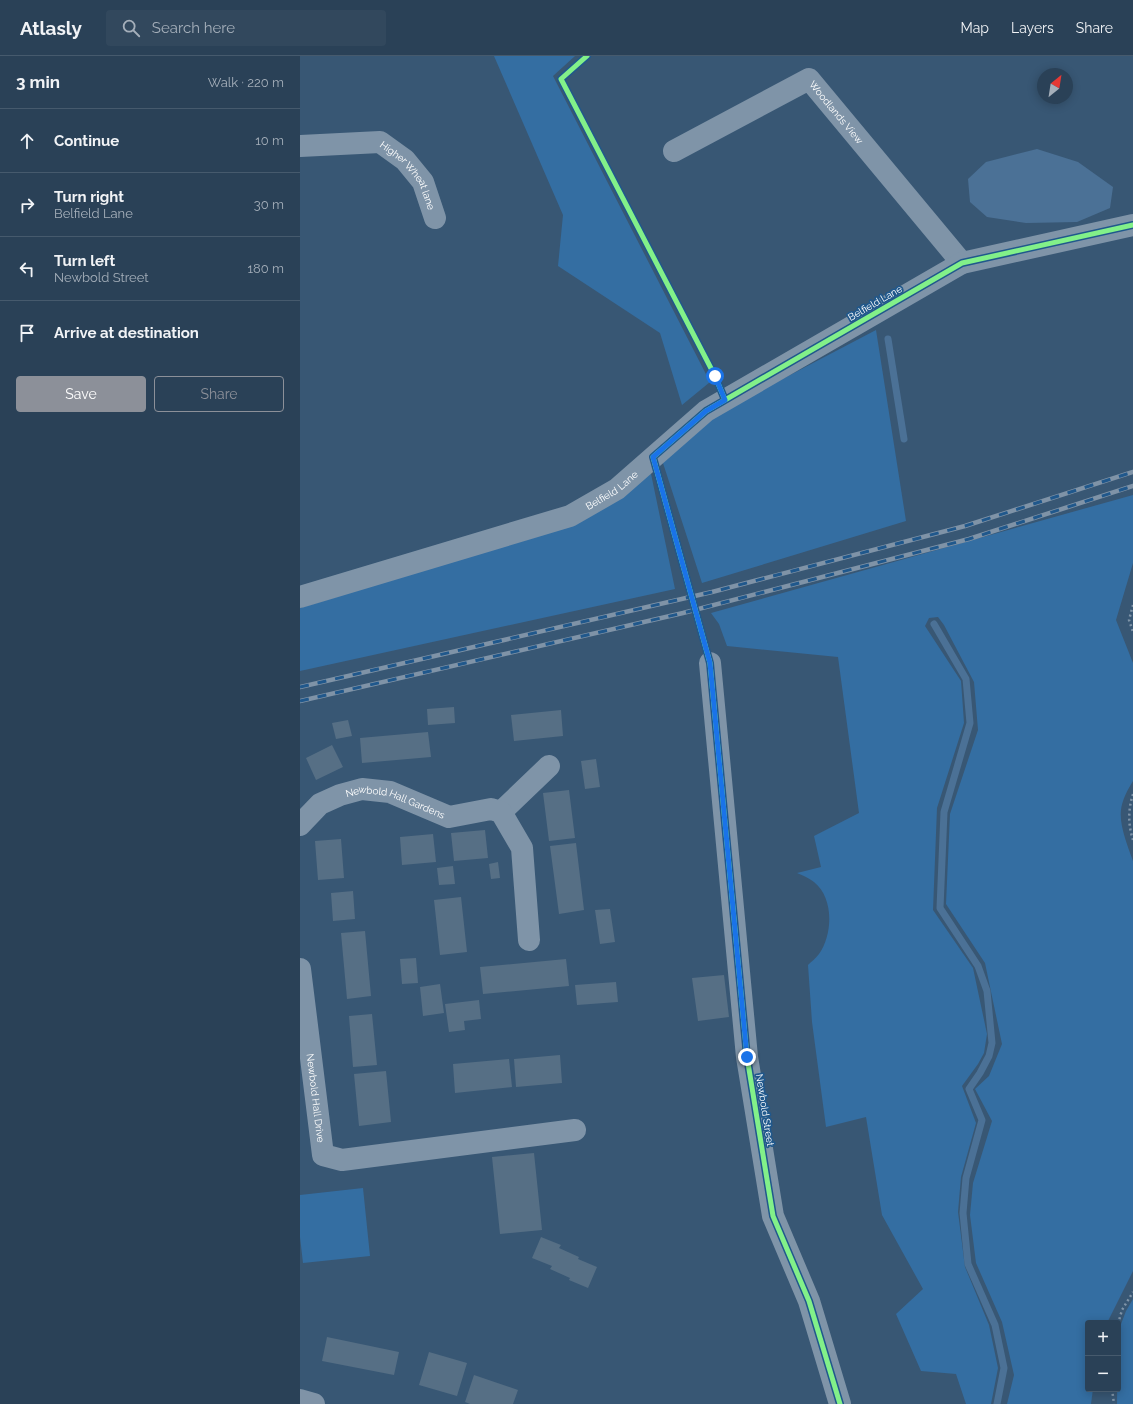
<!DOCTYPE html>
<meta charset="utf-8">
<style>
body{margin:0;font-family:Raleway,sans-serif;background:#32485d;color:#f1f3f6}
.controls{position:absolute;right:12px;bottom:12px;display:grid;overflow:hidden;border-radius:4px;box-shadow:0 2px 10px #0003}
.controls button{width:36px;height:36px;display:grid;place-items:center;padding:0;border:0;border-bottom:1px solid #465a6d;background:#2a4157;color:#f1f3f6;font:20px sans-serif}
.compass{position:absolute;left:737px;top:12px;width:36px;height:36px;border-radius:50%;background:#2a4157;box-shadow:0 2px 10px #0003;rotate:30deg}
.stop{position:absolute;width:12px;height:12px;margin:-9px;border:3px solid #1a73e8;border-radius:50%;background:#fff}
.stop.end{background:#1a73e8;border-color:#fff;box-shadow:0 1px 4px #0008}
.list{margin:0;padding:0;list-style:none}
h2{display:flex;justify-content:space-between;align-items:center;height:52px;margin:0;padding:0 16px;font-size:17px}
h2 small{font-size:13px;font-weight:400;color:#a5afba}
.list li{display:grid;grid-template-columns:26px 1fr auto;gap:12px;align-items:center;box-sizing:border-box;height:64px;padding:0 16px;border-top:1px solid #465a6d}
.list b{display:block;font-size:15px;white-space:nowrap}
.list p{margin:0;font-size:13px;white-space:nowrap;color:#a5afba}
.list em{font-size:13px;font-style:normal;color:#a5afba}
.actions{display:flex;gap:8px;padding:12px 16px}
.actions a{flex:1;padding:9px 0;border:1px solid #8c9099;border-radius:4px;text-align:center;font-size:14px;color:#8c9099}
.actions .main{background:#8c9099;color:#fff}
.icon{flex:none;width:22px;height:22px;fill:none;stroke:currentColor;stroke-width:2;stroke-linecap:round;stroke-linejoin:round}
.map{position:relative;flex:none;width:833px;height:1348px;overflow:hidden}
header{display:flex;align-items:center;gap:24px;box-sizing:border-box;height:56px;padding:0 20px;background:#2a4157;border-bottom:1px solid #465a6d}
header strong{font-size:19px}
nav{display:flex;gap:22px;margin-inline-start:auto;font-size:14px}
.search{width:280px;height:36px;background:#32485d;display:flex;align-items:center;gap:10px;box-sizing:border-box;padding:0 14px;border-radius:4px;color:#a5afba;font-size:15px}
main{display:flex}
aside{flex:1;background:#2a4157}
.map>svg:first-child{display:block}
.green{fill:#346ea2}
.water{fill:#4b7196}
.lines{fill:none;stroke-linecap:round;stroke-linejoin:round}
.stream{stroke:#4b7196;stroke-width:7}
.building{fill:#566f85}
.path{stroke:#7f94a8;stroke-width:2.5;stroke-dasharray:2 3;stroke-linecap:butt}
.street{stroke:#7f94a8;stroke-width:22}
.primary{stroke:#7f93a7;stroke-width:22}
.rail-casing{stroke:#7f93a7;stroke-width:4.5}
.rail{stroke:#20588c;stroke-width:3;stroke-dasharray:9;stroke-linecap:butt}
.cycleway-casing{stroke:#20588c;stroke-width:8}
.cycleway{stroke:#82f089;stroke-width:5}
.route{stroke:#1a73e8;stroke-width:5}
.labels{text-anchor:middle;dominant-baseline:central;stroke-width:3.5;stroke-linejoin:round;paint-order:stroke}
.street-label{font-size:10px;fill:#fff;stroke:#20588c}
</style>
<header>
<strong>Atlasly</strong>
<div class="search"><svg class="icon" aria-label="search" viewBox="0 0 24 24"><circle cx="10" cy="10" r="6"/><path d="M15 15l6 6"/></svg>Search here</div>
<nav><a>Map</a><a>Layers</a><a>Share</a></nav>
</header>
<main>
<aside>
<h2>3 min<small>Walk · 220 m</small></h2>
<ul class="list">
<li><svg class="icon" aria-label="ahead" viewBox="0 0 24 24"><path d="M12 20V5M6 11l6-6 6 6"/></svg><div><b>Continue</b></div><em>10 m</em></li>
<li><svg class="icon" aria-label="right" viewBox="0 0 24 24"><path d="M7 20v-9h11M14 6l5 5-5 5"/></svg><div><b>Turn right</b><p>Belfield Lane</p></div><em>30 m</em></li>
<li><svg class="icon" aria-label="left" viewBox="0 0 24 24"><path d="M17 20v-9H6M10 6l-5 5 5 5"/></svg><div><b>Turn left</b><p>Newbold Street</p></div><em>180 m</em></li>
<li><svg class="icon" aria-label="arrive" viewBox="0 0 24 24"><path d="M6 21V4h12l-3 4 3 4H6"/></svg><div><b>Arrive at destination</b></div></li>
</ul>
<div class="actions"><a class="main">Save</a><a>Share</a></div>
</aside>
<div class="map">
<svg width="833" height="1348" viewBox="0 0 833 1348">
<rect width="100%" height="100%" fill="#385774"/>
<path class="green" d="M194 0H275L253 20 410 326 382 349 360 277 258 210 263 159Z
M576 274 606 465 402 527 362 404 412 360Z
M350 413 375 533 0 615V552L234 480Z
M833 439V507L816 564 833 607V725C828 733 822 744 821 754 819 769 828 791 833 805V1215L807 1267H788V1333H793L791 1348H707L714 1319 702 1266 676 1207 670 1159 673 1127 692 1065 675 1033 689 1020 702 988 685 907 646 848 650 758 678 674 674 626 644 569 638 561 629 562 625 570 661 625 664 667 637 752 633 854 673 912 687 978 684 997 678 1008 662 1030 676 1067 661 1121 658 1156 665 1211 689 1269 698 1312 691 1348H666L656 1318 621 1315 596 1258 623 1233 582 1159 566 1061 526 1071 512 966 508 909C511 906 516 902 519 898 533 878 534 842 514 826 509 822 502 819 497 817L521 811 514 780 559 757 538 601 427 590 419 568 411 557Z
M63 1132 70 1200 3 1207 0 1181V1139Z
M833 1243V1348H817L818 1276 826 1255Z"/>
<path class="water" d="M737 93 778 106 813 131 810 152 777 166 726 167 687 161 670 146 668 123 686 106Z"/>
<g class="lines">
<path class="stream" d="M588 283 604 383
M634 568 666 623 670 667 644 756 640 852 678 910 687 935 692 987 689 1000 680 1017 669 1033 682 1064 666 1122 663 1157 668 1208 695 1269 704 1312 697 1348"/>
</g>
<path class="building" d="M154 651 155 667 128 669 127 653Z
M261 654 263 680 214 685 211 659Z
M48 664 52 680 36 683 32 667Z
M128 676 131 701 62 707 60 682Z
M32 689 43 711 16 724 6 702Z
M296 703 300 731 285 733 281 705Z
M269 734 275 782 249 785 243 737Z
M185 774 188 802 154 805 151 777Z
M133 778 136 806 102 809 100 781Z
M41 783 44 822 18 824 15 785Z
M276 787 284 854 259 858 250 790Z
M198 806 200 822 191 823 189 808Z
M153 810 155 828 139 829 137 812Z
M53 835 55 863 33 865 31 837Z
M161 841 167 896 140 899 134 844Z
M310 853 315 886 300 888 295 854Z
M65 875 71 940 47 943 41 877Z
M116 902 118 927 102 928 100 903Z
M266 903 269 930 183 938 180 911Z
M424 919 429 961 398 965 392 922Z
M316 926 318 946 277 949 275 929Z
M140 928 144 957 123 960 120 931Z
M179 944 181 963 164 965 165 974 149 976 145 948Z
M72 958 77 1009 53 1011 49 960Z
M260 999 262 1027 216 1031 214 1003Z
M209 1003 212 1031 155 1037 153 1008Z
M86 1015 91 1066 59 1070 54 1018Z
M234 1097 242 1174 200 1178 192 1101Z
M241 1181 261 1189 259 1192 279 1201 278 1203 297 1211 288 1232 269 1224 270 1222 250 1213 252 1210 232 1202Z
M27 1281 99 1296 94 1319 22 1305Z
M129 1296 167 1307 157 1340 119 1329Z
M174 1319 218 1334 213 1348H170L165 1346Z"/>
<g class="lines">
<path class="path" d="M833 549 829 564 833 576
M833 738C828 754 828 768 833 784
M818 1268 822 1254 833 1236
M812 1333 814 1348"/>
<g class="street">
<path id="s1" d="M0 90 80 86 105 104 123 126 135 162"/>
<path id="s2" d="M374 95 509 23 662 207"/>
<path id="s3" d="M0 541 270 460 317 433 406 355 662 207 833 169"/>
<path d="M410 607 447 1001 473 1160 509 1245 540 1348"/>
<path d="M201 756 249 710"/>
<path id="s4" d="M0 769 20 748 40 739 62 733 90 736 149 761 191 753 201 756 222 792 229 884"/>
<path id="s5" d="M0 913 23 1099 42 1104 275 1074"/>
</g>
<path class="primary" d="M0 1344 14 1348"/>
<g class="rail-casing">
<path id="rail" d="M0 631 412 536 665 470 833 416
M0 645 383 557 669 483 833 430"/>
</g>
<use href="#rail" class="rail"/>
<g class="cycleway-casing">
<path id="cycleway" d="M287 0 261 23 415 320 425 344
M540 1348 509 1245 473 1160 447 1001 410 607 353 401 406 355 662 207 833 169"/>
</g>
<use href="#cycleway" class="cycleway"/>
</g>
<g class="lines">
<path class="route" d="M415 320 425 344 406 355 353 401 410 607 447 1001"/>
</g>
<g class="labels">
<g class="street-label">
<text stroke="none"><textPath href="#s2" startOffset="196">Woodlands View</textPath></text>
<text stroke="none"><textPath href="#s1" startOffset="125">Higher Wheat lane</textPath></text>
<text transform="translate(575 247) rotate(-30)">Belfield Lane</text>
<text stroke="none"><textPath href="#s3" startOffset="331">Belfield Lane</textPath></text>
<text stroke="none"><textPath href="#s4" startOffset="109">Newbold Hall Gardens</textPath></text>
<text stroke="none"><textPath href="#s5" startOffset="130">Newbold Hall Drive</textPath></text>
<text transform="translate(465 1054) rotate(81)">Newbold Street</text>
</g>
</g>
</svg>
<div class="controls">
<button>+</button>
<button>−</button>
</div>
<svg class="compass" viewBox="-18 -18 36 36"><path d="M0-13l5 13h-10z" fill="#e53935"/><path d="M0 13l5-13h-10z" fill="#a5afba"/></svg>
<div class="stop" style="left:415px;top:320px"></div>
<div class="stop end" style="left:447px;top:1001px"></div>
</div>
</main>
